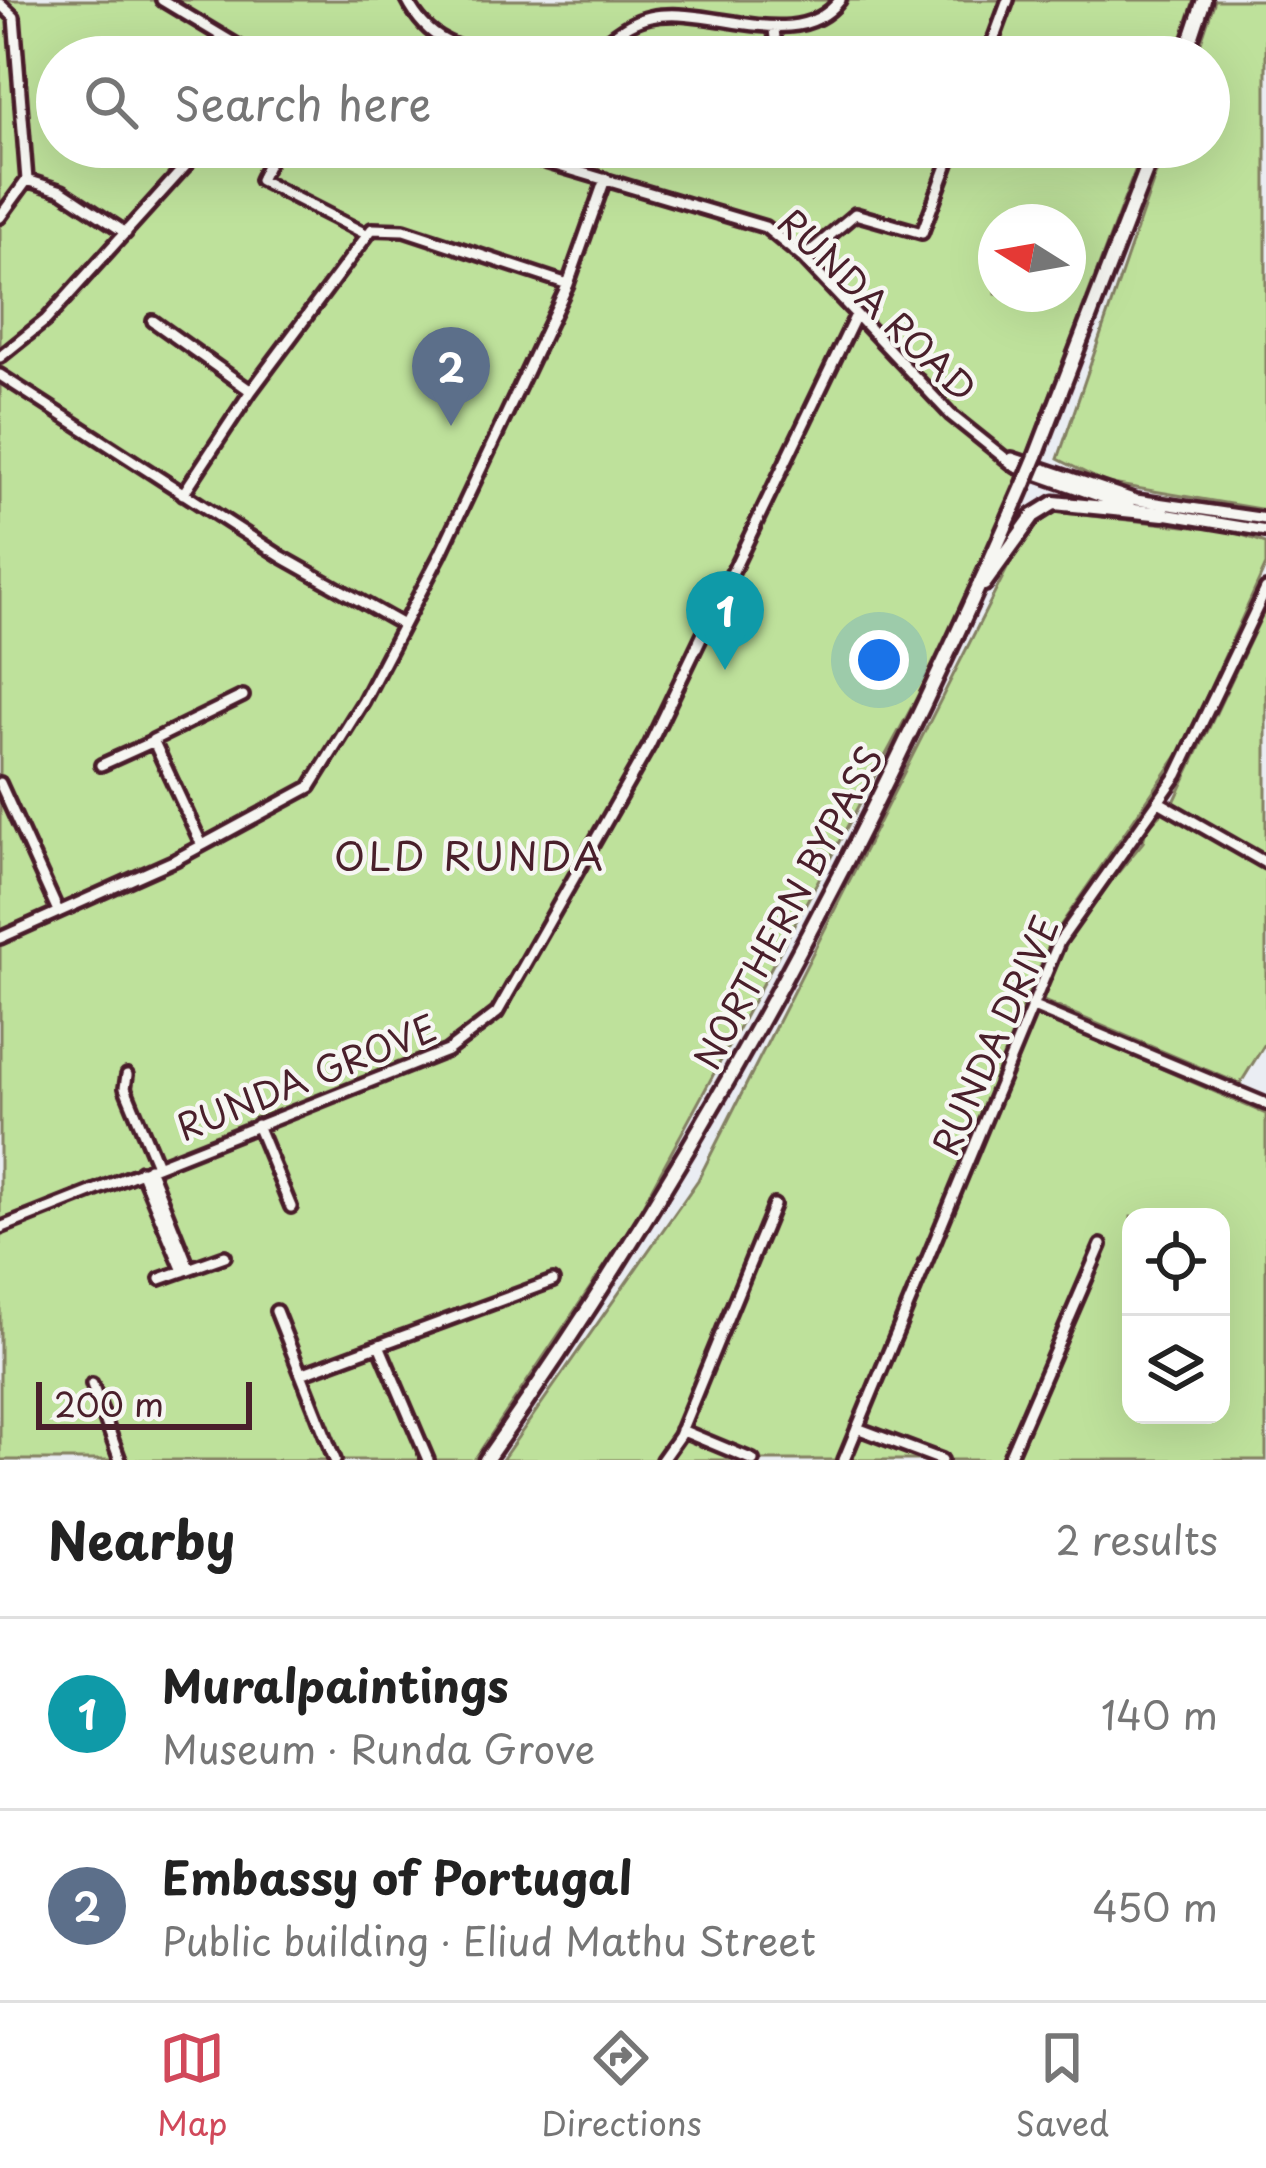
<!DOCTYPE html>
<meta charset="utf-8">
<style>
body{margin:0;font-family:"Playpen Sans",sans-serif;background:#f2f2f2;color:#222}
.controls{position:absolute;right:36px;bottom:36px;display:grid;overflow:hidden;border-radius:24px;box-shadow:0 12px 48px #0002}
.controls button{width:108px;height:108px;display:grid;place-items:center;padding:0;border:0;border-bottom:3px solid #e0e0e0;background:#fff;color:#222;font:60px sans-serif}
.compass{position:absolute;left:978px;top:204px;width:108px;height:108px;border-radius:50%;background:#fff;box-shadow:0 12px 48px #0002;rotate:281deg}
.scale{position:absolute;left:36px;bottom:30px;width:216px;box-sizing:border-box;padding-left:12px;border:6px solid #4a1f2b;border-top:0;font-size:33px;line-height:42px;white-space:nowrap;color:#4a1f2b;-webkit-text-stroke:9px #f6f6f2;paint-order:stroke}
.you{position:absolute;left:879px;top:660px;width:42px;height:42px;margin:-30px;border:9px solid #fff;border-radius:50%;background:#1a73e8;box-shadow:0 0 0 18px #1a73e833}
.badge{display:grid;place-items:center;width:78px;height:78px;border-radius:50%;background:#d1495b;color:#fff;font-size:39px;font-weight:700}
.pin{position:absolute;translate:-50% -99px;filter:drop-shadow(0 3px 6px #0008)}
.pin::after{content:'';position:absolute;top:63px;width:42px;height:36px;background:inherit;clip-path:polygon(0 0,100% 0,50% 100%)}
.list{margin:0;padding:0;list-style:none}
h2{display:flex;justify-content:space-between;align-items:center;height:156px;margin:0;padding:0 48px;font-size:51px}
h2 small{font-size:39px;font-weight:400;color:#767676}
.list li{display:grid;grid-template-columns:78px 1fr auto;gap:36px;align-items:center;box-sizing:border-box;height:192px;padding:0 48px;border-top:3px solid #e0e0e0}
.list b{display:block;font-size:45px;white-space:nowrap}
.list p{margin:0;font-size:39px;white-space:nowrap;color:#767676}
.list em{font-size:39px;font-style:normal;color:#767676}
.icon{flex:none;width:66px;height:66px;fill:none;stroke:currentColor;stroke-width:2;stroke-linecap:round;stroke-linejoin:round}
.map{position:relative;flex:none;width:1266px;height:1460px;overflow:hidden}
.search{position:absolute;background:#fff;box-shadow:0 12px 48px #0002;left:36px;right:36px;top:36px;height:132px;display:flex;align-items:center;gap:30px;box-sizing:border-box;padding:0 42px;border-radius:66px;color:#767676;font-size:45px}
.sheet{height:540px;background:#fff}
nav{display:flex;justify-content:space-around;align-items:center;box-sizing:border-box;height:168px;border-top:3px solid #e0e0e0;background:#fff;font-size:33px;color:#767676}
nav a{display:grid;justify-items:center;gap:6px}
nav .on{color:#d1495b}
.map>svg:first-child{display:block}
.green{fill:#bee19b;stroke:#848063;stroke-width:3;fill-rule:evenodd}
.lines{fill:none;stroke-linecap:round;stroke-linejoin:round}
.minor-casing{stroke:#4a1f2b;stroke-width:18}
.major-casing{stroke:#4a1f2b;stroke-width:21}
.minor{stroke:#f6f6f2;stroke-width:9}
.major{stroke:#f6f6f2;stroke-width:12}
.major-bridge-casing{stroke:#4a1f2b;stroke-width:21;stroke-linecap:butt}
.major-bridge{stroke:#f6f6f2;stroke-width:12}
.labels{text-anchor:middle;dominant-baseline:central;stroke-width:9;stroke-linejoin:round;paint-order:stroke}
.street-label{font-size:36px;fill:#4a1f2b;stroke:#f6f6f2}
.neighbourhood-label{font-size:39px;letter-spacing:3px;fill:#4a1f2b;stroke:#f6f6f2}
</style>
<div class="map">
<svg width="1266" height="1460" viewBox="0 0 1266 1460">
<rect width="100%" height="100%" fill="#eaedf3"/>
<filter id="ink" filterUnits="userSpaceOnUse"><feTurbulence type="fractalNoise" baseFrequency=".00833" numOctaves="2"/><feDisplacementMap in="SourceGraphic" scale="24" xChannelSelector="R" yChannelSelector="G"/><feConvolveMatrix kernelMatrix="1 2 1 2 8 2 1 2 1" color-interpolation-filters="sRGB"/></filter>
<g filter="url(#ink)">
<path class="green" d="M0 0H1194L1175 57H57V147H1144L1015 487 928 677 631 1227 474 1460H0ZM996 222H1068V294H996Z
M1215 0H1266V510L1106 483 1058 459 1165 147H1209V57H1196Z
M1054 512 1230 531 1266 543V565L1183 748 1056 932 1022 1008 1266 1114V1460H502L698 1180 1024 535ZM1131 1217H1221V1415H1131Z
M1266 607V1042L1240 1084 1041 1000 1076 924 1143 842 1146 829 1175 800Z"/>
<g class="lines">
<g class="minor-casing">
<path id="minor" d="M162 0 257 57
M407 0C428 41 458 50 502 57
M0 4 14 17 27 180 0 217
M774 29 777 57
M575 57C603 49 621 23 650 17 710 4 797 56 840 0
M987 57 1008 0
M276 147 260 180 366 234
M495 147 765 227 803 258 951 415 1016 467 1130 507
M783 147V150
M27 180 62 191 126 233
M803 258 855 214 922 233 954 147
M153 321 251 391
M0 357 46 320 198 152
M0 375 282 557 403 625
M1012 458 1136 500 1266 519
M183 494 251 391 372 229 404 230 568 284
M1158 513 1266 531
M101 765 152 742
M0 783 58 911
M1159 802 1266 863
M201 843 153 740 243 696
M0 938 175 860 310 787 363 702 441 553 568 284 605 179
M1031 1006 1266 1104
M127 1075 125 1088 157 1165
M257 1125 291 1207
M149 1168 189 1268
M141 1171 183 1271
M0 1228 447 1051 497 1013 649 746 856 315
M160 1279 225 1256
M276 1311 335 1460
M379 1345 428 1460
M301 1374 553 1281
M92 1384 120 1460
M857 1428 942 1460
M681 1430 753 1460
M662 1460 679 1436 774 1205
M844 1460 1059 942 1177 775 1266 589
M1008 1460 1101 1245"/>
</g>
<g class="major-casing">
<path id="major" d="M1185 57 1204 0
M1036 456 1155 147
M984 584 1033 516 1054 503 1164 514
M486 1460C703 1154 876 825 1025 482"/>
</g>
<use href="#minor" class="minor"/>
<use href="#major" class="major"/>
<g class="major-bridge-casing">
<path id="major-bridge" d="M1025 482 1036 456"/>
</g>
<use href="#major-bridge" class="major-bridge"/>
</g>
</g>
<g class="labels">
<g class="street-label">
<text transform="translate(878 304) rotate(44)">RUNDA ROAD</text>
<text transform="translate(787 907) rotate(-62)">NORTHERN BYPASS</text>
<text transform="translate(994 1035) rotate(-66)">RUNDA DRIVE</text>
<text transform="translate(306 1076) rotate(-22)">RUNDA GROVE</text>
</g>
<g class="neighbourhood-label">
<text x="470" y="854">OLD RUNDA</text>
</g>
</g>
</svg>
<div class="controls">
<button><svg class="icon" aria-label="locate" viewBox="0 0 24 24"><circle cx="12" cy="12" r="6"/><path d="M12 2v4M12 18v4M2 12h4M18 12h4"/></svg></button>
<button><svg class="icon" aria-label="layers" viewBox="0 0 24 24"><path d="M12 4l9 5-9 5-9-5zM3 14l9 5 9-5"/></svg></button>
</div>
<svg class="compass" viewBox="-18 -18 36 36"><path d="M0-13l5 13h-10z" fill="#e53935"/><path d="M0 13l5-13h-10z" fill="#767676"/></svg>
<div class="scale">200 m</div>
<div class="you"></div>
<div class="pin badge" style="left:725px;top:670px;background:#0f9aa8">1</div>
<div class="pin badge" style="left:451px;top:426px;background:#5c6f8a">2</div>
<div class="search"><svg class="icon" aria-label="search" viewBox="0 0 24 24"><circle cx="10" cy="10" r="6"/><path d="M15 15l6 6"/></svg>Search here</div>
</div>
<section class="sheet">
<h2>Nearby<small>2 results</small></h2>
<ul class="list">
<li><span class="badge" style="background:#0f9aa8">1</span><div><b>Muralpaintings</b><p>Museum · Runda Grove</p></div><em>140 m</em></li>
<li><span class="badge" style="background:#5c6f8a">2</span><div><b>Embassy of Portugal</b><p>Public building · Eliud Mathu Street</p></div><em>450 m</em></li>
</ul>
</section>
<nav>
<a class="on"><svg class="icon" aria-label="map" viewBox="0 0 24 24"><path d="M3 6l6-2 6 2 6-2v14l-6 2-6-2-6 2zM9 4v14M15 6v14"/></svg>Map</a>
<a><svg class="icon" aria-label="directions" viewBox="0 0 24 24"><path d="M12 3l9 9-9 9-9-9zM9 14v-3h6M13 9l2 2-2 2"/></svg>Directions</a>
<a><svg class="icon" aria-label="saved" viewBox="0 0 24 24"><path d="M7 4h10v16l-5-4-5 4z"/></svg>Saved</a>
</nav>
